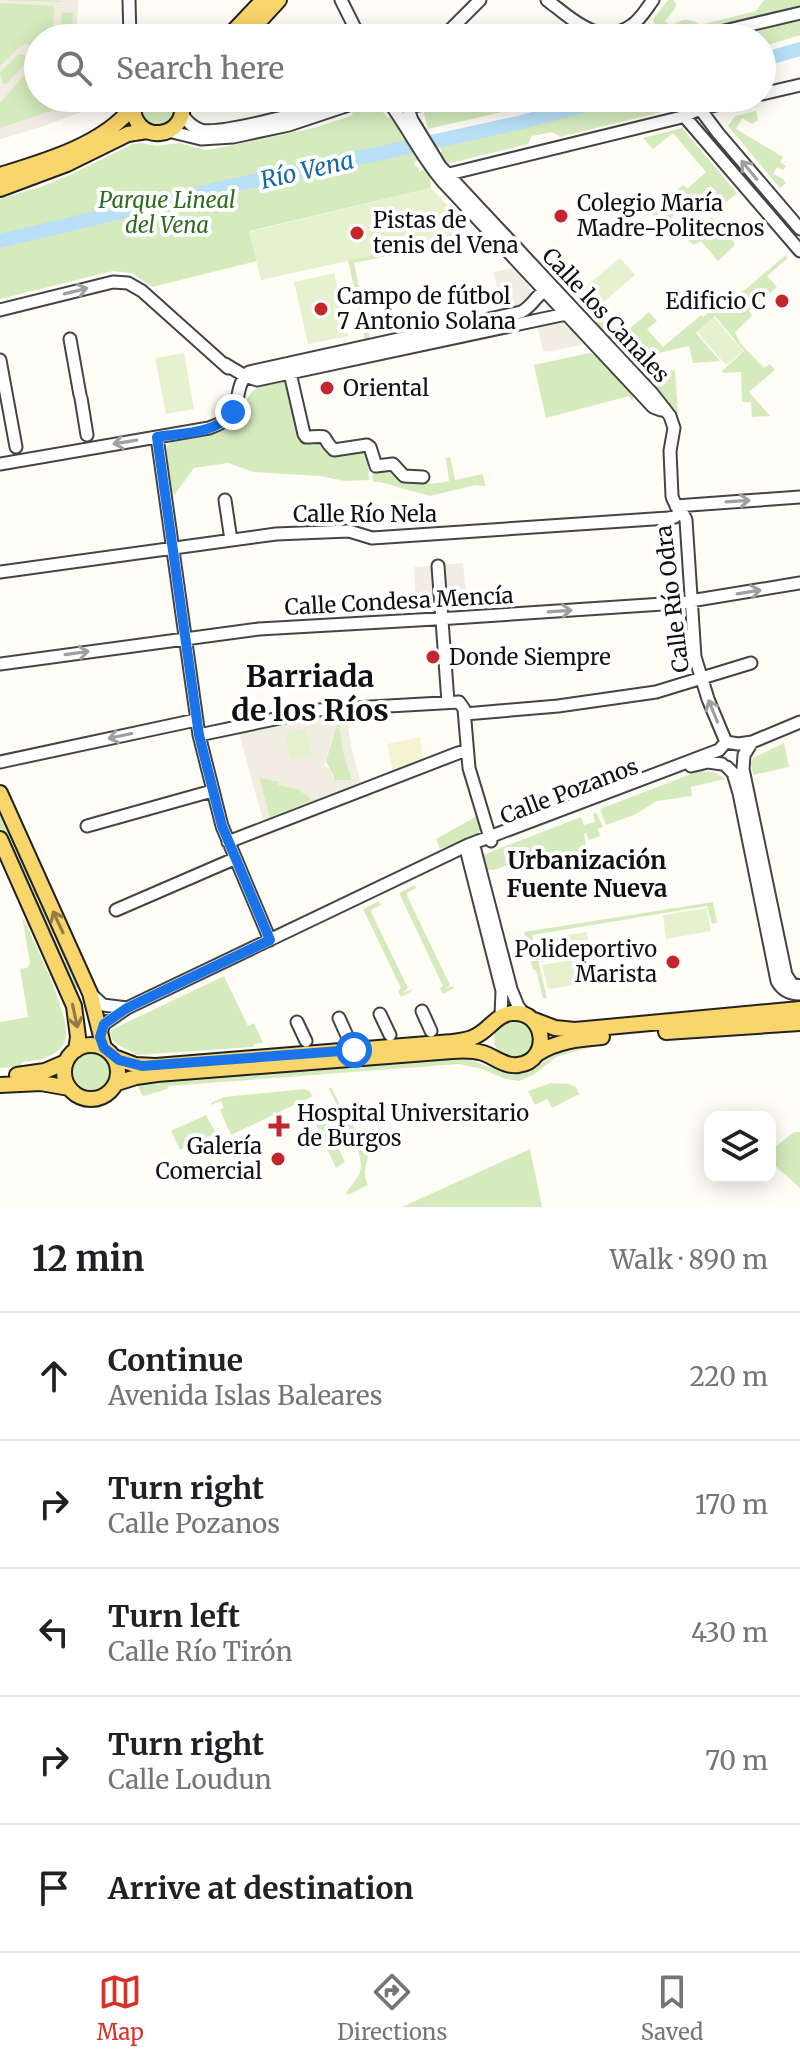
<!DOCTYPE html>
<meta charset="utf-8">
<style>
body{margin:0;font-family:Merriweather,serif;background:#f2f2f2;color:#202124}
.controls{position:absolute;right:24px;bottom:24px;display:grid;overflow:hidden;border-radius:16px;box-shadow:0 4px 20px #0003}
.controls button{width:72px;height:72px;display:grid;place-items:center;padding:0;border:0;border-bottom:2px solid #e0e0e0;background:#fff;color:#202124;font:40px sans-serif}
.stop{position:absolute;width:24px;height:24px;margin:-18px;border:6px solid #1a73e8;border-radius:50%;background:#fff}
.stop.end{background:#1a73e8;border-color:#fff;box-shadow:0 2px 8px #0008}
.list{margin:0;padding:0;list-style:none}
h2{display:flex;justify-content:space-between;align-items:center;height:104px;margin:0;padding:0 32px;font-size:34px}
h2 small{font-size:26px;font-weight:400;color:#757577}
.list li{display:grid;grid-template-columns:52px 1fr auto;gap:24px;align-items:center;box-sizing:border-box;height:128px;padding:0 32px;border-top:2px solid #e0e0e0}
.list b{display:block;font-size:30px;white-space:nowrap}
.list p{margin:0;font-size:26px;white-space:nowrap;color:#757577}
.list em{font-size:26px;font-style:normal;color:#757577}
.icon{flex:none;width:44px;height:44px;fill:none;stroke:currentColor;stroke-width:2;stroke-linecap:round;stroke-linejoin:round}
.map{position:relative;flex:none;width:800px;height:1207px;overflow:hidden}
.search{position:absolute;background:#fff;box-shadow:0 4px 20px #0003;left:24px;right:24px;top:24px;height:88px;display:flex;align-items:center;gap:20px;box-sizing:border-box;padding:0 28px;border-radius:44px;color:#757577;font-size:30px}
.sheet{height:744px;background:#fff}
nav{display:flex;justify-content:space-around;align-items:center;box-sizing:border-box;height:112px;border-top:2px solid #e0e0e0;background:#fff;font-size:22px;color:#757577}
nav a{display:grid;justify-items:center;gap:4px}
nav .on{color:#d93025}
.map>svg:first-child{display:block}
.farmland{fill:#f6f3d4}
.green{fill:#d5ebbd}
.pitch{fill:#e6f2cf}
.plaza{fill:#f1ede2;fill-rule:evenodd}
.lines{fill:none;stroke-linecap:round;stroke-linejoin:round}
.river{stroke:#b9e0f7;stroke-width:14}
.minor-casing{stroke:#444;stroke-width:15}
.major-casing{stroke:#222;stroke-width:18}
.minor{stroke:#fff;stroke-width:11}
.major{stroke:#f9d66b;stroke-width:14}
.oneway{stroke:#a0a0a0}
.oneway2{stroke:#917d42}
.route{stroke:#1a73e8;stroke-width:10}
.poi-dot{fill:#c4262e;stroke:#fff;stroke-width:3}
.labels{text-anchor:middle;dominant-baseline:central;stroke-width:8;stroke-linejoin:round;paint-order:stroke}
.park-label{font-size:22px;font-style:italic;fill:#2f6b1f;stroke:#fff}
.poi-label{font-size:22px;fill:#111;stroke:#fff;text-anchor:start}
.street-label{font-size:22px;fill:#111;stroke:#fff}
.water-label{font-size:24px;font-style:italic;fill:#1768a6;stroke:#fff}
.neighbourhood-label{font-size:24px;font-weight:bold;fill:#111;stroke:#fff}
.district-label{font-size:30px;font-weight:bold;fill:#111;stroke:#fff}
</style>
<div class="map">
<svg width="800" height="1207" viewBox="0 0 800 1207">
<rect width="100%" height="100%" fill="#fffdf5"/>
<path class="farmland" d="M420 737 423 760 393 772 387 744Z"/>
<path class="green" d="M0 0H78L76 36 90 37 91 34 97 33V38H38V98H94L80 112 37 128 0 139Z
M668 0H673L676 4V7L665 21 671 26C683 19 688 17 700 25L756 11 764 0H800V7L669 38H658L653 19Z
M800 20V35L762 47V38H722Z
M142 98H172L175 104 174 116C157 137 135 122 142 98Z
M472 98H563L428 129 423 110Z
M637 98H671L667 99 669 110 560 137 552 132 532 136 528 144 446 164 438 153 442 152 439 146Z
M373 104H378L384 107 381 110 388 118 393 116 420 160 414 162 415 166 419 168V172L425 168 430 176 431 188 250 231 257 261 152 287 132 273 113 271 0 299V199L43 186 72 174 133 144 141 143 157 146 179 143 205 150 219 148 314 128 351 116 354 110Z
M756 111 758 120 752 124 742 118 736 129 783 157 780 162 786 166 783 170 777 167 773 174 783 179 786 183 780 188 728 126 735 116Z
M682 128 737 193 711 214 706 215 699 203 697 205 692 200 662 226 650 212 670 200 669 197 683 185 687 189 706 172 673 133 653 149 643 138Z
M712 217 735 243 734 246 718 261 701 241 694 245 686 239Z
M460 235 461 240 354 263 370 339 365 340 348 260Z
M788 253 786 256 788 258 767 276 777 287 749 311 752 316 735 332 740 343 764 368 770 364 775 370 749 392 770 416 752 417 751 402H742L741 372 723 373 722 371 744 351 715 316 696 333 720 361 693 363 689 346 655 354 660 373 675 370 678 413H674L665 399 594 324 602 317 620 337 649 312 657 321 647 329 663 347 701 315 703 317 721 302 746 289Z
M589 353 597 355 629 390 633 399 632 401 629 396 546 418 534 365Z
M289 379 303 441 318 438 328 445 330 455 355 449 367 450 369 480 345 481 320 476 254 472 228 463 194 468 175 494H171L165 453 169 443C188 436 213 439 229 427 244 416 243 396 258 387 267 381 280 381 289 379Z
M450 457 455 480 483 474 485 486 475 485 430 496 380 482H373L372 472 391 469C406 487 428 485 449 481L446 458Z
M337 725H340L344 755 352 780H334V777L326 761Z
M784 743 789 767 753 775 751 764 753 758Z
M699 771 714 772 725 779 691 787 692 796 657 801 634 815 606 825 600 809Z
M259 777 280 782 279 785 297 789 310 797 311 801 269 818Z
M0 803 82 986 72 990 0 829Z
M596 812 603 827 598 829 600 836 589 840 586 833 584 834 588 858 533 867 529 860C515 857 503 871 487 870L483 857 485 854 581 817 584 825 595 822 593 814Z
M477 816 481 828 478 835 440 849 436 839Z
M415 885 416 888 407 893 408 898 450 985 445 989 453 986 454 988 443 994 440 988 443 986 399 893Z
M379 901 381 905 371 910 372 914 408 988 403 993 412 989V991L401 997 398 991 401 988 363 909Z
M713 902 717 922 712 924 707 906 532 935 547 998H543L536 970H533L524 932Z
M22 916C33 940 73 1018 65 1041 59 1057 36 1061 22 1062L21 1066 0 1068V1022L28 1017 20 969 27 968 30 963Z
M224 976 248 1026 254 1023 263 1043 255 1044 252 1047 138 1055 118 1045 112 1039 110 1032 113 1029Z
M494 1039a20 20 0 1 1 40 0a20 20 0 1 1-40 0Z
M591 1047 556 1057 535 1074 519 1081 506 1079 482 1069 459 1064 169 1086 167 1089 144 1096 142 1095 138 1086 157 1082 449 1059H467L513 1075 531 1071 556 1053Z
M73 1071a19 19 0 1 1 38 0a19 19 0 1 1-38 0Z
M551 1083 569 1084 576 1087 579 1094 552 1108 547 1099 535 1105 528 1091Z
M331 1087 349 1123 351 1122 364 1147 366 1146C373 1160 359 1167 368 1185L348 1195 346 1193C350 1186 358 1179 360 1172 367 1155 337 1106 329 1089Z
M304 1089 309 1091 313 1096 231 1135 220 1110 224 1108 221 1101 211 1105V1103L224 1097Z
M315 1100 345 1162 336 1168 306 1104Z
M206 1115 216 1133 180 1150 171 1131Z
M794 1132H800V1188L770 1161V1151Z
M530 1149 542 1207H402Z"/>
<path class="pitch" d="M431 188 450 208 452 216H454L462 225 464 235 261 280 249 232Z
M620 258 635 275 599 306 584 288Z
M334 273 348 336 308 344 294 282Z
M714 317 743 351 726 365 697 332Z
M184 353 194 409 166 414 155 358Z
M307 728 313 756 290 760 284 732Z
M282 733 287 761 266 765 260 737Z
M707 908 711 931 666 939 663 915Z
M587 932 590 954 541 962 537 940Z
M590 957 595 982 548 989 542 965Z"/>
<path class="plaza" d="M0 0 62 2V1L49 0H78L76 36 90 37 91 34 97 33V38H71L73 13 62 12 60 34 57 38H46L53 26 54 6 0 3Z
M25 44 30 45 33 54 38 50V59L0 103V74L3 84H6L25 64 27 58 24 55H18L0 72V66L16 50Z
M78 98H94L80 112 37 128 0 139V128L51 111Z
M518 267 530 289 529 300 524 307 501 311 494 272Z
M562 320 584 338V342L581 345 546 352 543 350 536 322Z
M463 563 466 596 416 600 414 567Z
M346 715 352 751 362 786 264 824 239 734 318 717ZM337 725H339L344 755 352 780H334L330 769 324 766ZM307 728 313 755 290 760 285 732ZM259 777 279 782 278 785 297 789 310 797 311 801 270 818Z"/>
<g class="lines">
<path class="river" d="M762 60 800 49
M0 241 230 186 518 123 614 98"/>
<g class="minor-casing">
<path id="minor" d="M129 0 130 38
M341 0 360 38
M547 0C572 19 600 48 632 25 641 19 647 8 653 0
M442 38 480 0
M695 38 800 13
M762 94 800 85
M386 98C407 125 421 157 444 183L653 407 661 410 664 408
M404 98 412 120 440 166 652 393 670 416 674 428 670 451 672 496C674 506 683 511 686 520L695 657 708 699 726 742
M419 105 450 98
M700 109 718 133 800 229
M182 114C187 122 192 127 201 130 222 135 322 108 345 98
M684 116 800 251
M168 131 201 139 233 137 289 125 370 98
M445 175 682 117 700 109 744 98
M0 310 113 282 128 283 142 291 228 368
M70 339 80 395
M0 360 16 447
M225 364 245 376 257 380 566 314
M290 373 304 434 306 437C334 436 318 435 334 450L367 445 370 447 376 466 393 464 404 476 423 477
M81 398 87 435
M157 437 199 735 222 826 270 940
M0 464 209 428C249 415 229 391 249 372L521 312C536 305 537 287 556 291
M225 500 231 540
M676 506 800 497
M438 566 448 702
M0 572 276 534 349 531 372 538 668 518 675 517 681 510
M0 664 259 629 453 618 678 603 800 583
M465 714 558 706 656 692 751 663
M199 735 318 710 459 702 464 709 469 768 491 841
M752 742 744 755 743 769 786 975 792 984 800 986
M0 762 196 720
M691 766 708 762 722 764
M727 767 733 773 739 793 777 981C782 990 790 994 800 994
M87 826 212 791
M228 842 458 753 466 751
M468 845 475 850 476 854 511 989 518 1006 524 1014
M468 845 467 853 502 991 501 1016
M116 910 234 859
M90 993 103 1005 127 1008
M422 1011 431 1031
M380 1014 390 1035
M339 1018 348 1038
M297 1022 306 1041
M100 1036 104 1024 127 1008 468 845 719 750 726 742 738 744 752 742 800 722"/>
</g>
<g class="major-casing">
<path id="major" d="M227 38 263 0
M244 38 279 0
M133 102C130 147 192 141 181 98
M0 175C43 162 105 144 132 107
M0 189 67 164 128 134 147 131
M0 793 90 993 104 1048
M0 839 74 1006 78 1037 76 1050
M534 1020 555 1028 575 1030 800 1009
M666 1032 800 1023
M64 1072a27 27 0 1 1 54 0a27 27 0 1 1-54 0Z
M537 1054C556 1041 579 1039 602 1037
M114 1057 135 1065 156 1066 452 1042C460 1041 469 1040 476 1036 489 1030 497 1014 512 1013 546 1010 552 1061 518 1065 505 1067 495 1057 483 1053 473 1050 463 1050 452 1051L157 1074 136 1077 117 1083
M17 1075 45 1071 66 1062
M0 1085 41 1083 69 1088"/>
</g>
<use href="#minor" class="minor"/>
<use href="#major" class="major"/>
</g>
<defs><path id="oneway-shaft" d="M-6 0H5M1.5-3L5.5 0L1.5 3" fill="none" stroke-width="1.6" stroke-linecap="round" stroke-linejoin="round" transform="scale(2)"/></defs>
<g class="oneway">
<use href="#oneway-shaft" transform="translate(749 170) rotate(-130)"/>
<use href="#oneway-shaft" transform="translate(76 291) rotate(-14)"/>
<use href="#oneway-shaft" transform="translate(125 442) rotate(171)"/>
<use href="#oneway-shaft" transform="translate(738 501) rotate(-4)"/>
<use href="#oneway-shaft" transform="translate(749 592) rotate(-9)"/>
<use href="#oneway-shaft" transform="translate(560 611) rotate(-4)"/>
<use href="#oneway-shaft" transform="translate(77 653) rotate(-8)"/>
<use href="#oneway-shaft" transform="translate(713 711) rotate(-112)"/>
<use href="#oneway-shaft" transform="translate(120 736) rotate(168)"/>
</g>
<g class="oneway2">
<use href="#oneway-shaft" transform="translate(58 922) rotate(-115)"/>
<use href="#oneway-shaft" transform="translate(75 1016) rotate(78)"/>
</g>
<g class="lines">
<path class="route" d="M233 412C216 434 183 433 157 437L199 735 222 826 270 940 127 1008 104 1024 100 1037 104 1048 119 1060 142 1066 354 1050"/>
</g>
<g class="poi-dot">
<circle cx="561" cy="216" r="8"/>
<circle cx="357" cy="233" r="8"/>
<circle cx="782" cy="301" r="8"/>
<circle cx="321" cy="309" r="8"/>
<circle cx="327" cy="388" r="8"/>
<circle cx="433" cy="657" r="8"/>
<circle cx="673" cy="962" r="8"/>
<path d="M275 1114h8v8h8v8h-8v8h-8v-8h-8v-8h8z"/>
<circle cx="278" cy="1159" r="8"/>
</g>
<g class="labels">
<g class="park-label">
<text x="167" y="200">Parque Lineal<tspan x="167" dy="25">del Vena</tspan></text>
</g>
<g class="poi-label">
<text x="577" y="203">Colegio María<tspan x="577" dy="25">Madre-Politecnos</tspan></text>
<text x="373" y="220">Pistas de<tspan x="373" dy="25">tenis del Vena</tspan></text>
<text x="337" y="296">Campo de fútbol<tspan x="337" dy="25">7 Antonio Solana</tspan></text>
<text x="766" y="301" text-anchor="end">Edificio C</text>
<text x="343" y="388">Oriental</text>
<text x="449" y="657">Donde Siempre</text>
<text x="657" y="949" text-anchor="end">Polideportivo<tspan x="657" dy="25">Marista</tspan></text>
<text x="297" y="1113">Hospital Universitario<tspan x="297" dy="25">de Burgos</tspan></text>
<text x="262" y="1146" text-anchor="end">Galería<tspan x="262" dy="25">Comercial</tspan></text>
</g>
<g class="street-label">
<text transform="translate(606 315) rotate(47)">Calle los Canales</text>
<text x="365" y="514">Calle Río Nela</text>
<text transform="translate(672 599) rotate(-97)">Calle Río Odra</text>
<text transform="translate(399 601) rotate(-3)">Calle Condesa Mencía</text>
<text transform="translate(569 791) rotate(-21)">Calle Pozanos</text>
</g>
<g class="water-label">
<text transform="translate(307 170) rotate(-13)">Río Vena</text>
</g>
<g class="neighbourhood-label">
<text x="587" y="860">Urbanización<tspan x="587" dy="28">Fuente Nueva</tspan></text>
</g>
<g class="district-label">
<text x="310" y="676">Barriada<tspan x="310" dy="34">de los Ríos</tspan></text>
</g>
</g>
</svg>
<div class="controls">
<button><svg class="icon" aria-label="layers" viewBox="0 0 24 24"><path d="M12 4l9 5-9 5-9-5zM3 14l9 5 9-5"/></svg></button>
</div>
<div class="stop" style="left:354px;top:1050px"></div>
<div class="stop end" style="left:233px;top:412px"></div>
<div class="search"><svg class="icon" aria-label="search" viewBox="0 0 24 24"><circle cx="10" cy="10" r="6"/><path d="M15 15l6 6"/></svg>Search here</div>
</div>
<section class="sheet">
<h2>12 min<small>Walk · 890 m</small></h2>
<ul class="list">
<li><svg class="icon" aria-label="ahead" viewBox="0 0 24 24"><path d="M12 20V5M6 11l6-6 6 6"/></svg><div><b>Continue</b><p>Avenida Islas Baleares</p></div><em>220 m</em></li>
<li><svg class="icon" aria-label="right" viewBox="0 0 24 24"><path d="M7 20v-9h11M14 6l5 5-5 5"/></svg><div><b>Turn right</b><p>Calle Pozanos</p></div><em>170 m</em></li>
<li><svg class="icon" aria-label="left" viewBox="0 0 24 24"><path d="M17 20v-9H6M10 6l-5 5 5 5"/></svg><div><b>Turn left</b><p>Calle Río Tirón</p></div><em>430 m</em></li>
<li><svg class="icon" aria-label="right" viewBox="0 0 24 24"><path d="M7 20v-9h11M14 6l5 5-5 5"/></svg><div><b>Turn right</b><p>Calle Loudun</p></div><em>70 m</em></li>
<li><svg class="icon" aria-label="arrive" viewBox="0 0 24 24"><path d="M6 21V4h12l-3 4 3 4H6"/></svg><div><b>Arrive at destination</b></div></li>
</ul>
</section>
<nav>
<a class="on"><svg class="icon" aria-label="map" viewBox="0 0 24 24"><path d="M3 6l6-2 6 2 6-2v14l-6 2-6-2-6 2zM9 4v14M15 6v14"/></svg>Map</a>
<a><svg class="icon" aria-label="directions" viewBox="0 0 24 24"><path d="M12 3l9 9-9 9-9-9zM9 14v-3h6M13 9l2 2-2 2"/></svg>Directions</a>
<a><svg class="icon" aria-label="saved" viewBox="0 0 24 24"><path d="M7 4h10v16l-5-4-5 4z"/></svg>Saved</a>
</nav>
